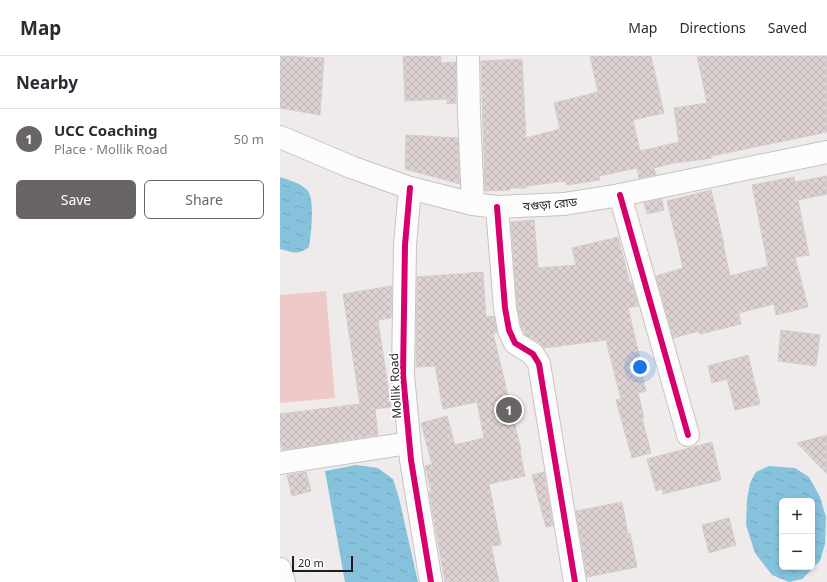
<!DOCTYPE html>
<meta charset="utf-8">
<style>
body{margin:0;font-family:"Noto Sans","Noto Sans Bengali",sans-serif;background:#f2f2f3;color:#2b2b33}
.controls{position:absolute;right:12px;bottom:12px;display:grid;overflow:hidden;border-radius:6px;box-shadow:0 2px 6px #0003}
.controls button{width:36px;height:36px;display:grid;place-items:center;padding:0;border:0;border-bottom:1px solid #e1e1e2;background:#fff;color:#2b2b33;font:20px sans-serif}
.scale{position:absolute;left:12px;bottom:10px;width:61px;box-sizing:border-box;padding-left:4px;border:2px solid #201d1d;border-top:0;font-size:11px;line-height:14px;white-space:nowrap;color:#201d1d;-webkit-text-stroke:3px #fff;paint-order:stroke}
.you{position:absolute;left:360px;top:311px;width:14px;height:14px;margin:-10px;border:3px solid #fff;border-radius:50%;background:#1a73e8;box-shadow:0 0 0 6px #1a73e833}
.badge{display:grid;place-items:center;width:26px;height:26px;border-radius:50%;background:#696565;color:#fff;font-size:13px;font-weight:700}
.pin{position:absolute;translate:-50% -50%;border:2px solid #fff;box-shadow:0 1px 4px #0006}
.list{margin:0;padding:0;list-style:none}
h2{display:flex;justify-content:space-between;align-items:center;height:52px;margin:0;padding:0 16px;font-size:17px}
h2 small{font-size:13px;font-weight:400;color:#7c7c81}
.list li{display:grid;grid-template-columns:26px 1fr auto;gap:12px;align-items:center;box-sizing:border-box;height:60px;padding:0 16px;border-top:1px solid #e1e1e2}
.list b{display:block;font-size:15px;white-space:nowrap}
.list p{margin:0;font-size:13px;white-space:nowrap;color:#7c7c81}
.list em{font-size:13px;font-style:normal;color:#7c7c81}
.actions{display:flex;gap:8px;padding:12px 16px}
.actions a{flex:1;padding:9px 0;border:1px solid #696565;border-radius:6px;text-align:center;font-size:14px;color:#696565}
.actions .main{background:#696565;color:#fff}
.map{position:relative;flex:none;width:547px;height:526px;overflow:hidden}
header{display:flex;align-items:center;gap:24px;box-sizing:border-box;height:56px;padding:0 20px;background:#fff;border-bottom:1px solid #e1e1e2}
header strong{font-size:19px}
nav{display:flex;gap:22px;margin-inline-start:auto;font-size:14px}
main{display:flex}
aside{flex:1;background:#fff}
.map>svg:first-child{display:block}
.green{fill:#efc9c8}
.water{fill:url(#water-ripples);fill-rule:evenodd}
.building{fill:url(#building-cross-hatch);stroke:#d2cfcf}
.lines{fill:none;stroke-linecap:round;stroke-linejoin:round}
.minor-casing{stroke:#c7c3c3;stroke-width:24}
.major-casing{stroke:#c7c3c3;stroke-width:24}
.minor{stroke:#fdfcfc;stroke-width:22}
.major{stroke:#fdfcfc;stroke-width:22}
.cycleway-casing{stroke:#fff;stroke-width:8}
.cycleway{stroke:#d6006c;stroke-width:6}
.labels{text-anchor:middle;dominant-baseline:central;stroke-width:3.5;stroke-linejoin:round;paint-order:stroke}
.street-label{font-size:12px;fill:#201d1d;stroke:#fff}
</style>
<header>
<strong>Map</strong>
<nav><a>Map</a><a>Directions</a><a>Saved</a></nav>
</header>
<main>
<aside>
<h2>Nearby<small></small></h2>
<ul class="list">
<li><span class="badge">1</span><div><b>UCC Coaching</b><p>Place · Mollik Road</p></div><em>50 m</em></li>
</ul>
<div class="actions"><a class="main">Save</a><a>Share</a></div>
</aside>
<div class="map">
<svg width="547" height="526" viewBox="0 0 547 526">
<defs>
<pattern id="water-ripples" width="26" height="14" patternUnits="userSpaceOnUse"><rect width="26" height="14" fill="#86c2dc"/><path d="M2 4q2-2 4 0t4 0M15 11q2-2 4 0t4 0" fill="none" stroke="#73a6bc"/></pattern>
<pattern id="building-cross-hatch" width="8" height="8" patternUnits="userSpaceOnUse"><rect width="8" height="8" fill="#ddd1d1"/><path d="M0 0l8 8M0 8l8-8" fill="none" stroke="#bdb3b3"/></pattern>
</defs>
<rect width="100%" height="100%" fill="#f0ebeb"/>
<path class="green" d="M46 235 55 342 0 347V239Z"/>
<path class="water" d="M0 121C9 124 21 127 28 135 35 145 31 179 29 191 18 200 12 196 0 193Z
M76 409 98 412 113 423 119 442 138 526H65L45 415Z
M489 410 515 412 529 421 540 441 546 461 545 488 540 505 522 523 509 526 492 519 475 497 466 469 467 443 470 427 476 416ZM502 445H532V511H502Z"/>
<path class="building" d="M0 0 44 2 40 59 0 52Z
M123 0H161V7L176 6V47L167 48V43L125 45Z
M310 0H371L384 57 353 64 360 95 399 86 394 52 427 47 417 0H547V76L432 100V102L394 107 374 112 376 119 359 122 357 112 319 120 320 124 287 129 286 125 246 130V132H230V134L205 135 201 5 242 3 246 82 280 73 274 47 318 36Z
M126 79 178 82 180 128 125 113Z
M547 120V138L518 144 529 199 515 201 528 251 496 259 494 248 459 257 461 268 420 278 419 275 393 282 376 220 403 212 387 145 431 134 444 188H443L450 220 488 210 472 129 514 121 515 126Z
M382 143 384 154 367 158 364 147Z
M254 164 258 212 296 209 292 192 338 181 350 227 352 226 358 250 348 252 362 311H360L366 335 358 337 364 361 362 362 371 397 352 402 336 344 341 343 326 284 264 292 260 287 245 279V275H243L241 270 237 250 231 166Z
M203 216 206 261 214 260 217 277H213L241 394 240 395 245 420 209 428 221 489 211 490 219 526H165L149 436 151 435 145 410 152 408 141 367 167 360 175 389 204 382 197 346 163 353 155 310 136 311 137 221Z
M112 230 111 262 98 264 111 351 95 353 98 379 2 394 0 388V358L80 348 63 238Z
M501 274 540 279 536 310 498 305Z
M468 299 480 348 455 354 447 323 432 327 428 310Z
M547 379V418L517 387Z
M432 386 441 424 383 438 382 433 376 435 367 403Z
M26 416 31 435 12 440 7 419Z
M264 416 273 470 266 471 252 419Z
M342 446 348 478 350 477 357 511 307 521 296 455Z
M449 462 456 489 429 497 422 469Z"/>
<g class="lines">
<g class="minor-casing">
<path id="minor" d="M188 0 189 59 193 148
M130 132 125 189 123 319 131 404 151 526
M340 139 408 379
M217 151 225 252 229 274 235 287 253 298 259 308 295 526
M0 407 129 387
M0 513 4 526"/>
</g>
<g class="major-casing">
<path id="major" d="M0 81 71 111 130 132 193 148 217 151 284 148 340 139 547 96"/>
</g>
<use href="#minor" class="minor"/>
<use href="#major" class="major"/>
<g class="cycleway-casing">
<path id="cycleway" d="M130 132 125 189 123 319 131 404 151 526
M340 139 408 379
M217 151 225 252 229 274 235 287 253 298 259 308 295 526"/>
</g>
<use href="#cycleway" class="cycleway"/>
</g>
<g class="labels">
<g class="street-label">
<text transform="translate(270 148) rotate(-5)">বগুড়া রোড</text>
<text transform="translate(115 330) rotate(-93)">Mollik Road</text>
</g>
</g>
</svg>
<div class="controls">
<button>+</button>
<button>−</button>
</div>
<div class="scale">20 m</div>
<div class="you"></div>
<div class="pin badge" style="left:229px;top:354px">1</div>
</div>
</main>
